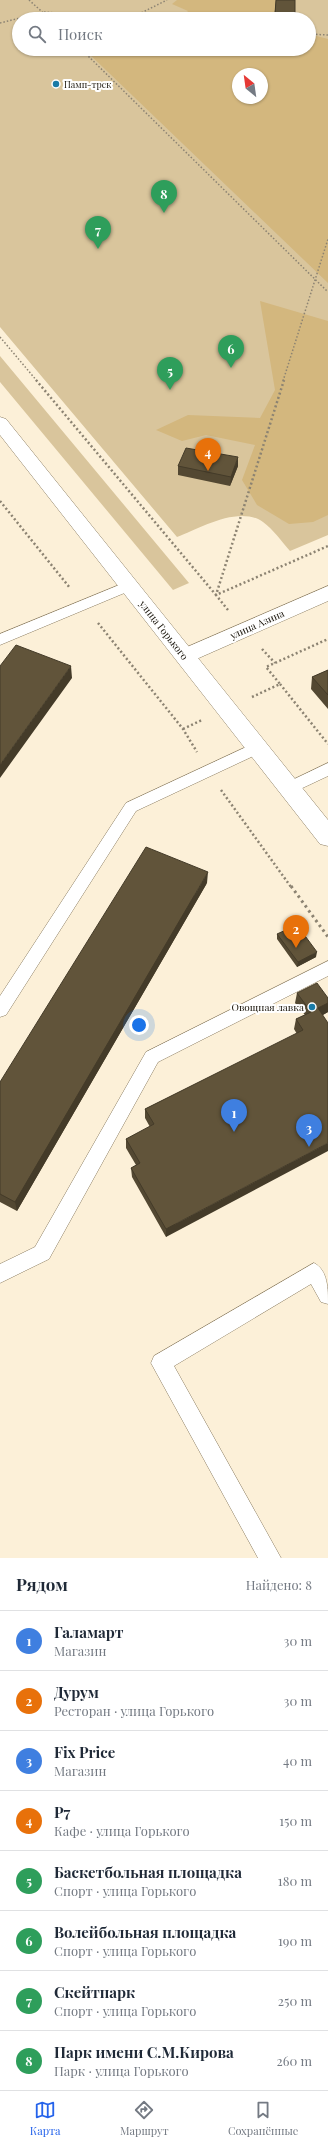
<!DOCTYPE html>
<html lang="ru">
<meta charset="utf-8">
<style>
body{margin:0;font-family:"Playfair Display",serif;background:#f6f6f7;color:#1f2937}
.compass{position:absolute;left:232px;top:68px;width:36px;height:36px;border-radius:50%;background:#fff;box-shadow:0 1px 3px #0004;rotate:331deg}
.you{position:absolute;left:139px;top:1025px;width:14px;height:14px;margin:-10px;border:3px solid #fff;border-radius:50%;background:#1a73e8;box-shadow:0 0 0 6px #1a73e833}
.badge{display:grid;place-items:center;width:26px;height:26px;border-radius:50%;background:#2563eb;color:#fff;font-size:13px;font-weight:700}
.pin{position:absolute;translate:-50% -33px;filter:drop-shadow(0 1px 2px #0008)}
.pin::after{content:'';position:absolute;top:21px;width:14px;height:12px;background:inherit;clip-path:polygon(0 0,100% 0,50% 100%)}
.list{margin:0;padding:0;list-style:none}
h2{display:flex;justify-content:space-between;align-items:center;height:52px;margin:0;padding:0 16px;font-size:17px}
h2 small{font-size:13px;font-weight:400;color:#747a83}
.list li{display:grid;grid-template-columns:26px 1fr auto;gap:12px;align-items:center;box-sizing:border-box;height:60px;padding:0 16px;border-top:1px solid #e0e1e3}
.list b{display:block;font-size:15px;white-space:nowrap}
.list p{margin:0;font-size:13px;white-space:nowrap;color:#747a83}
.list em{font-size:13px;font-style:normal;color:#747a83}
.icon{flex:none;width:22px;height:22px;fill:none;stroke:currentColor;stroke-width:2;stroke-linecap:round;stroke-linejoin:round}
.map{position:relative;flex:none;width:328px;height:1558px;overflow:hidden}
.search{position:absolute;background:#fff;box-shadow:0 1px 3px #0004;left:12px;right:12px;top:12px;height:44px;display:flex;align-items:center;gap:10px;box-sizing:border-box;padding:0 14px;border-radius:22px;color:#747a83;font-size:15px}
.sheet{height:532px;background:#fff}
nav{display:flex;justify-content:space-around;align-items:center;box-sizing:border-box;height:56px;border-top:1px solid #e0e1e3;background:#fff;font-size:11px;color:#747a83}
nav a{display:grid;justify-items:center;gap:2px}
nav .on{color:#2563eb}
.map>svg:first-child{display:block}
.green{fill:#d9c59c;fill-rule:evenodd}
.forest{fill:#d3b77e;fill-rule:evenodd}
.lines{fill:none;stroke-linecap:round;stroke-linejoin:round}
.service-casing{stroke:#8a7c61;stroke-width:1}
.minor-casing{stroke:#8a7c61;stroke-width:1}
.tertiary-casing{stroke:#8a7c61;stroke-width:1}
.path-far2{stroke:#8c8372;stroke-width:1.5;stroke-dasharray:1.5 2;stroke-linecap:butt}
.path-far1{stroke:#8c8372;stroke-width:2.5;stroke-dasharray:2 2.5;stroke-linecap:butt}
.path{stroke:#8c8372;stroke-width:3;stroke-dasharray:2.5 3.5;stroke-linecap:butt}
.service{fill:#fff;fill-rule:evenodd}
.minor{fill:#fff;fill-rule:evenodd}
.tertiary{fill:#fff;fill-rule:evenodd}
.wall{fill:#534832}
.shaded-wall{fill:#443b29}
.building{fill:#61543a;stroke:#443b29}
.poi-dot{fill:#1a7ba7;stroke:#fff;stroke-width:1.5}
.labels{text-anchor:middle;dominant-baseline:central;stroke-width:4;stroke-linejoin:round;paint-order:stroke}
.far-poi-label{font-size:9px;fill:#151006;stroke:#fff;text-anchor:start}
.street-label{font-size:10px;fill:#151006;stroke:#fff}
.poi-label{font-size:10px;fill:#151006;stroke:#fff;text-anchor:end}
</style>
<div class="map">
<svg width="328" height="1558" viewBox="0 0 328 1558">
<rect width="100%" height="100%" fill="#fcf0d8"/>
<path class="green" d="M0 0H328V535L290 551C282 542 273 529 263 522 239 505 200 528 177 537L0 327ZM19 19H309V49H19ZM238 74H262V98H238Z
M0 356 189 583 173 590 0 382Z"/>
<path class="forest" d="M177 0H280L281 11 279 19H176L183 17 188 11 172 4Z
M309 34 328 39V283L84 49H309ZM238 74H262V98H238Z
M260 301 328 321V515L313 522 289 524 257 505 242 480 255 445 206 435 182 441 156 430 188 415 260 418 275 390Z"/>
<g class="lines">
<g class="service-casing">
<path id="service" d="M129 581 134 583 136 586 134 589 0 645V634Z
M257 742 262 744 264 748 262 752 136 811 6 1015 0 1017V996L126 803Z
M328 763V776L294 792 289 794 284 792 281 788 284 784Z
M328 961V976L158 1062 49 1259 0 1283V1264L35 1247 146 1052Z
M314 1263C328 1270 328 1289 328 1304L321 1302 311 1284 174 1366 281 1558H258L151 1363 154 1356Z"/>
</g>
<g class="minor-casing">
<path id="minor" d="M328 586V601L192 661 185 664 178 661 175 656 178 651Z"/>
</g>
<g class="tertiary-casing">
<path id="tertiary" d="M0 417 6 419 328 820V846L320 844 0 435Z"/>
</g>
<path class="path-far2" d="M29 0 50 19
M129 19 167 0
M0 23 44 12 126 19
M309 34 328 35
M81 49 328 292
M0 337 37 381
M283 381 328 239"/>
<path class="path-far1" d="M36 380 216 595 328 546
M0 501 70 588
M228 610 216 595 284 380
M98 623 183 729 197 752
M262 649 275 663
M280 684 328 744
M252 697 280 684 266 667 328 639
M183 729 202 720
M221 790 291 887"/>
<path class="path" d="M291 886 328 937"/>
<use href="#service" class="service"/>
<use href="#minor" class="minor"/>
<use href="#tertiary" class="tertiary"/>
</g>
<path class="wall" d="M276 0H295L294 19H274Z
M178 466H238L230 486 178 475Z
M328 670V709L311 689 312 677Z
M207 883 17 1211 0 1202V1082Z
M277 934 316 957 297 967 277 939Z
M297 993 328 1003V1012L323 1015 166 1237 132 1177 131 1168 136 1165 126 1148V1139L150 1127 145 1118V1109L297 1034 294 1029 296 1019 305 1015 295 1003Z"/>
<path class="shaded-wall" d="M238 457V466L230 486 231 477Z
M71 666 72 678 0 778V765Z
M208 872 207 883 17 1211 15 1202Z
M317 952 316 957 297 967 298 962Z
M328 1003V1012L317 1018 318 1008Z
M328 1143V1151L166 1237V1229Z"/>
<path class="building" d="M276 0H295V14H275Z
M186 448 238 457 231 477 178 466Z
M16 645 71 666 0 765V666Z
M328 670V695L312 677Z
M146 847 208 872 15 1202 0 1194V1082Z
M297 925 317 952 298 962 277 934Z
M317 983 328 998V1003L318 1008 328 1023V1143L166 1229 131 1168 140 1163 126 1139 154 1124 145 1109 303 1030 296 1019 311 1012 297 993Z"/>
<g class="poi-dot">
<circle cx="56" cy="84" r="4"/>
<circle cx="312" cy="1007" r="4"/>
</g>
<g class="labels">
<g class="far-poi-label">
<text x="64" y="84">Памп-трек</text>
</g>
<g class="street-label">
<text transform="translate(257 624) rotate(-24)">улица Азина</text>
<text transform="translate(164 630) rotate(52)">улица Горького</text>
</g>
<g class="poi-label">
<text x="304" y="1007">Овощная лавка</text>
</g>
</g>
</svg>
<svg class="compass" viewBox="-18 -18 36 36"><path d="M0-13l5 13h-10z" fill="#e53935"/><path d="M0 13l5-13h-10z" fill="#747a83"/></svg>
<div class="you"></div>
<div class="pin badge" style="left:234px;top:1132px;background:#3f7fe0">1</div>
<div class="pin badge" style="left:296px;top:948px;background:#e8710a">2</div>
<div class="pin badge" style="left:309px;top:1147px;background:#3f7fe0">3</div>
<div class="pin badge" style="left:208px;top:471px;background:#e8710a">4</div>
<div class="pin badge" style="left:170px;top:390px;background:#2e9e5b">5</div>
<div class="pin badge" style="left:231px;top:368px;background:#2e9e5b">6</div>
<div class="pin badge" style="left:98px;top:249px;background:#2e9e5b">7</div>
<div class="pin badge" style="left:164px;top:213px;background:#2e9e5b">8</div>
<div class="search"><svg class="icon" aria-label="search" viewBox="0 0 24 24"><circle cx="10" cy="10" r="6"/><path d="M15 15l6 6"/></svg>Поиск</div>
</div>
<section class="sheet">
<h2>Рядом<small>Найдено: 8</small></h2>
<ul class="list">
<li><span class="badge" style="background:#3f7fe0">1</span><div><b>Галамарт</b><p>Магазин</p></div><em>30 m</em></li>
<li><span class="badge" style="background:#e8710a">2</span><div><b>Дурум</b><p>Ресторан · улица Горького</p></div><em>30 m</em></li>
<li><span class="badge" style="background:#3f7fe0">3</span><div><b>Fix Price</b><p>Магазин</p></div><em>40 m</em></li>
<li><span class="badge" style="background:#e8710a">4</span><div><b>Р7</b><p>Кафе · улица Горького</p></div><em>150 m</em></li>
<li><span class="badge" style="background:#2e9e5b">5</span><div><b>Баскетбольная площадка</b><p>Спорт · улица Горького</p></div><em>180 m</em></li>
<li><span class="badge" style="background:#2e9e5b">6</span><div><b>Волейбольная площадка</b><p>Спорт · улица Горького</p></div><em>190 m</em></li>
<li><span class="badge" style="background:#2e9e5b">7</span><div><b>Скейтпарк</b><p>Спорт · улица Горького</p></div><em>250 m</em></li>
<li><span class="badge" style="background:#2e9e5b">8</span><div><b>Парк имени С.М.Кирова</b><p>Парк · улица Горького</p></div><em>260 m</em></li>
</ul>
</section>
<nav>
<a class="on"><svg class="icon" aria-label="map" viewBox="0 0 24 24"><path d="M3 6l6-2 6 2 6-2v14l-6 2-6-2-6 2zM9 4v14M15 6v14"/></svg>Карта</a>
<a><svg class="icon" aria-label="directions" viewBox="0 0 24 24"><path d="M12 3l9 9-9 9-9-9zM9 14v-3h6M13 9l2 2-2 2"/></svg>Маршрут</a>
<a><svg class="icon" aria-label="saved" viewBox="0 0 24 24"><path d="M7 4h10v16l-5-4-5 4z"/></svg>Сохранённые</a>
</nav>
